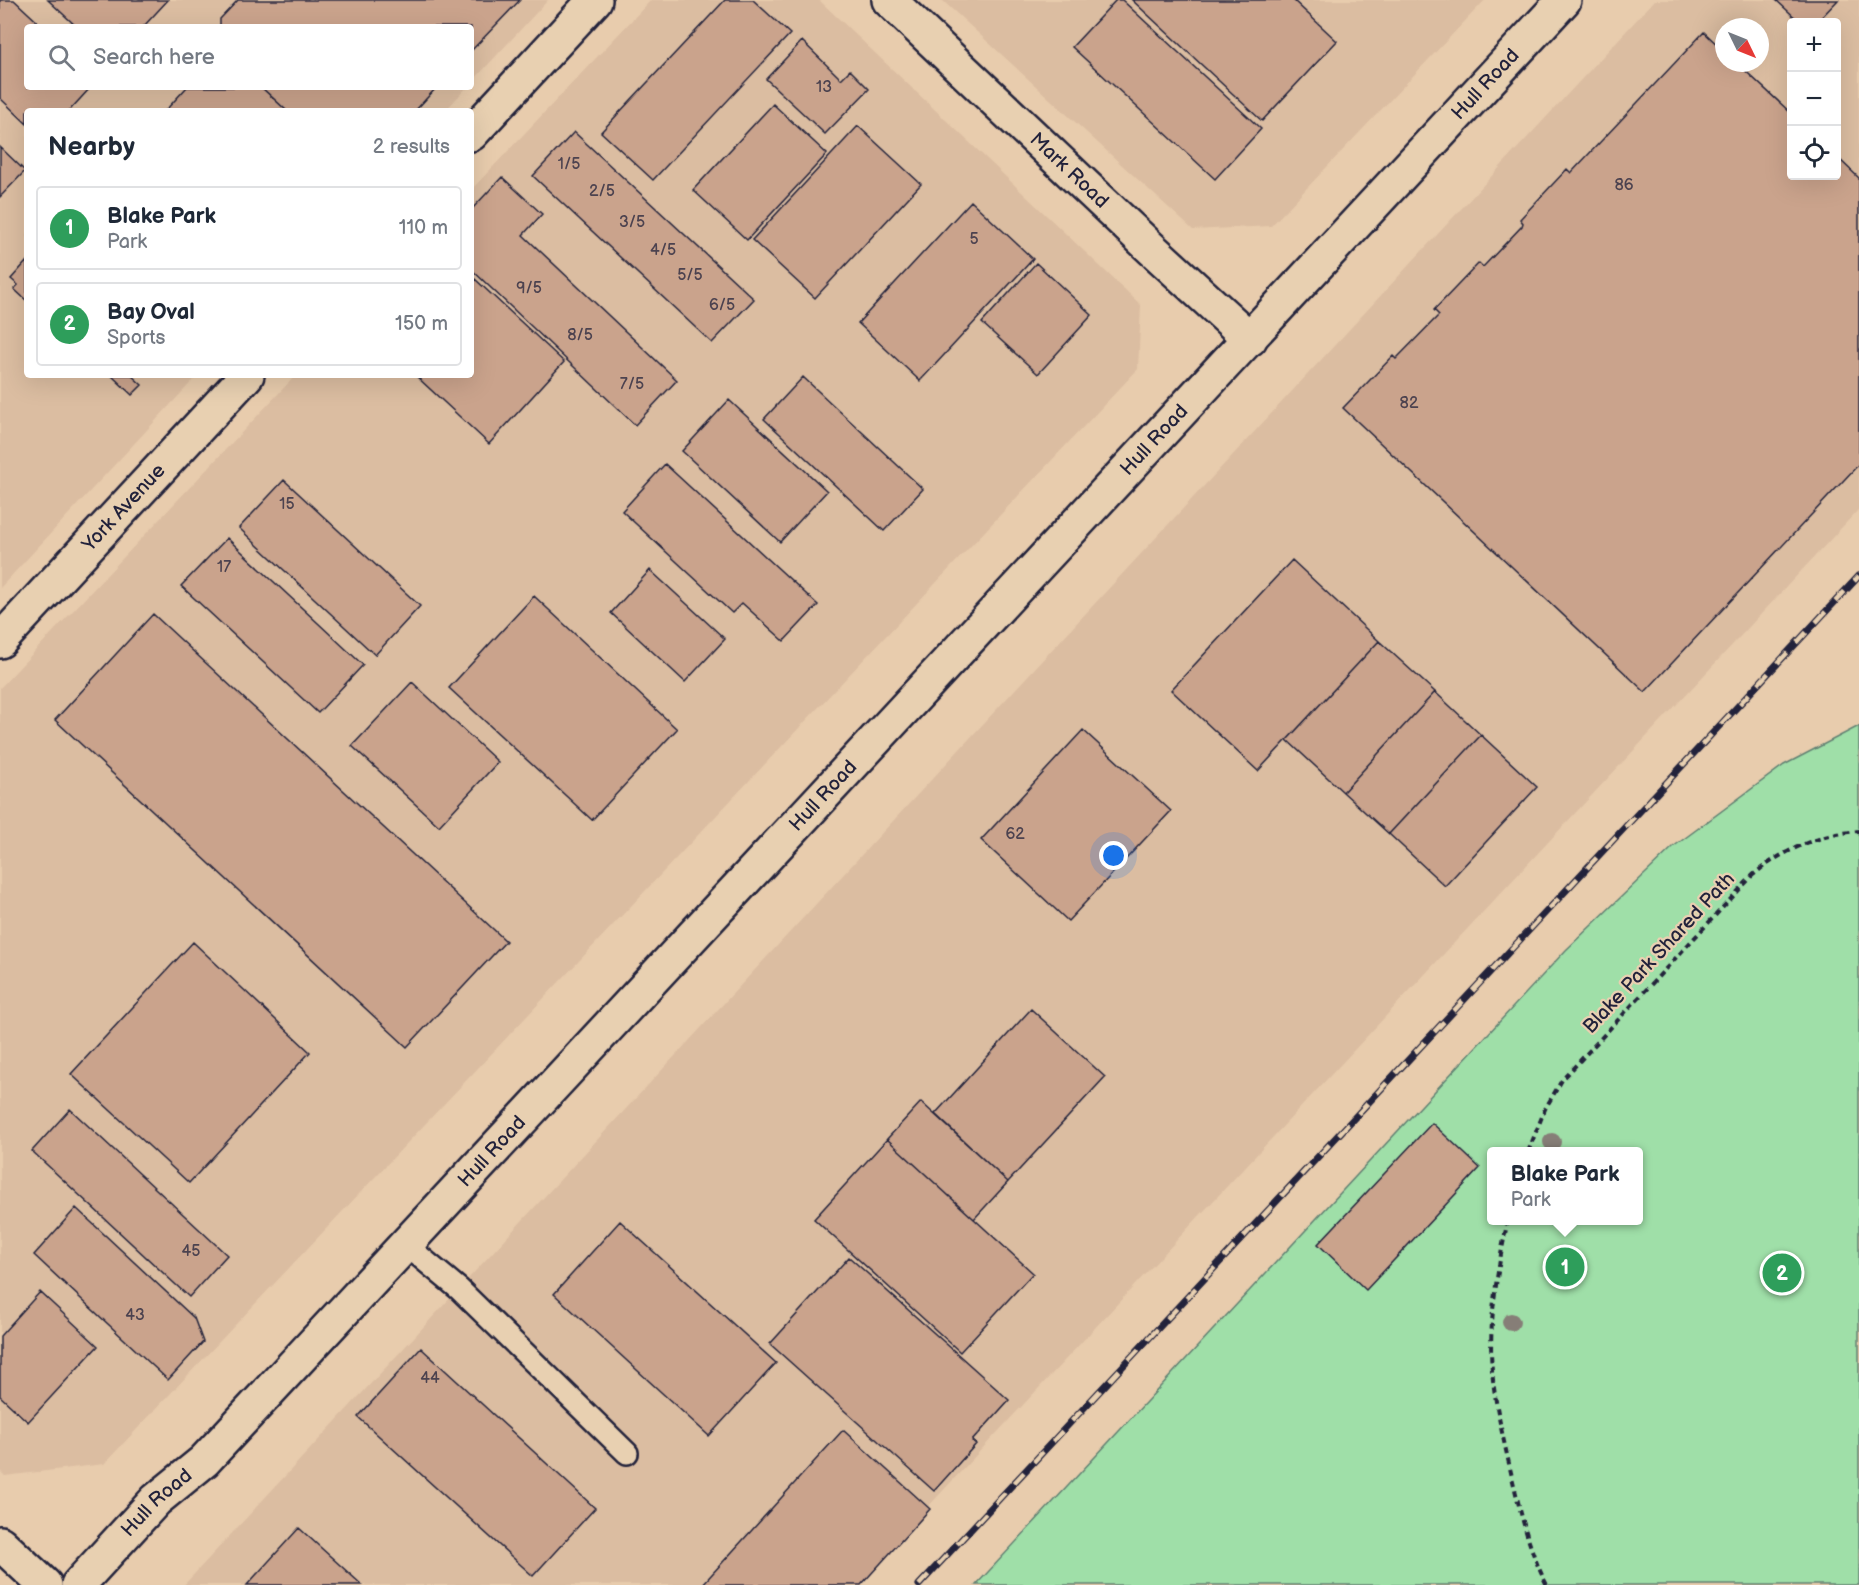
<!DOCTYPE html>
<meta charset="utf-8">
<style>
body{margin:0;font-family:"Balsamiq Sans",sans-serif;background:#f2f2f3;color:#1f2937}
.controls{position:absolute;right:18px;top:18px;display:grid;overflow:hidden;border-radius:6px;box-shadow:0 6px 24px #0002}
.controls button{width:54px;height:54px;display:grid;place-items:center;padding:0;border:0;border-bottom:2px solid #e0e1e3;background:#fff;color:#1f2937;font:30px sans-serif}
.compass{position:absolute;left:1715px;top:18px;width:54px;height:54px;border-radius:50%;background:#fff;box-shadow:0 6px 24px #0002;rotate:133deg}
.you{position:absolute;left:1114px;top:856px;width:21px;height:21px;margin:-15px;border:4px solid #fff;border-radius:50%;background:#1a73e8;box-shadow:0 0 0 9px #1a73e833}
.badge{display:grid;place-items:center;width:39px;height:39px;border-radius:50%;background:#2563eb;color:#fff;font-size:20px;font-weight:700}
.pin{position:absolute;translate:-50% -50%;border:3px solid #fff;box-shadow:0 2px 6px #0006}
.popup{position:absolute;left:1487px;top:1147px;width:156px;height:78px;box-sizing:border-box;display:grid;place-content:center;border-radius:6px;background:#fff;filter:drop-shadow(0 2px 4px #0005);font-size:20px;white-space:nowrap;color:#747a83}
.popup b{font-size:22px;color:#1f2937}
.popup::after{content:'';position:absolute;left:50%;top:100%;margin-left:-12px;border:12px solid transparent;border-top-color:#fff}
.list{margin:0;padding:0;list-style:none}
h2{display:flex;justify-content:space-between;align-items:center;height:78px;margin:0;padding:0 24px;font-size:26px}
h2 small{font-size:20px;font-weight:400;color:#747a83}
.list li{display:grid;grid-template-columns:39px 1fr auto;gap:18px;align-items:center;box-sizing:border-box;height:84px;margin:0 12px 12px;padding:0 12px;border:2px solid #e0e1e3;border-radius:6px}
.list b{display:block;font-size:22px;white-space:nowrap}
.list p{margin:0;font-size:20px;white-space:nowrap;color:#747a83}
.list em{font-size:20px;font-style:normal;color:#747a83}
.icon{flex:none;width:33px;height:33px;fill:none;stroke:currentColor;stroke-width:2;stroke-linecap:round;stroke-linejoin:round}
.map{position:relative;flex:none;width:1859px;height:1585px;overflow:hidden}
.search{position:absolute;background:#fff;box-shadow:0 6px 24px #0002;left:24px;top:24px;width:450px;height:66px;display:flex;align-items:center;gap:15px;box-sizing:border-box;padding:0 21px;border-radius:6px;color:#747a83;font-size:22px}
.panel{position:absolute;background:#fff;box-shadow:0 6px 24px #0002;left:24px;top:108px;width:450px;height:270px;border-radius:6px}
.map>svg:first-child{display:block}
.built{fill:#dbbda1;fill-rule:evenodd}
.green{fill:#9fdfa8;stroke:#608072;stroke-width:1.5;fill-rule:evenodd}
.building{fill:#caa38c;stroke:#22223b;stroke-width:1.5}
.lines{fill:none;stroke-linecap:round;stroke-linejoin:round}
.lane-casing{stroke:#22223b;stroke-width:26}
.street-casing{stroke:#22223b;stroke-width:38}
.secondary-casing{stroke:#22223b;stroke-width:38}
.path{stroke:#22223b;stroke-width:4;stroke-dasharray:6 4.5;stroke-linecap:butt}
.lane{stroke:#e8d0b1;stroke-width:21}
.street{stroke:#e8d0b1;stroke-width:33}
.secondary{stroke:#e8d0b1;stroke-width:33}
.rail-casing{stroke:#22223b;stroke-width:7}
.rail{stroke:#e8d0b1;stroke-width:4.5;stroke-dasharray:14;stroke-linecap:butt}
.tree{fill:#867e77}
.labels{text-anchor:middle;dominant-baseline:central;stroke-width:4.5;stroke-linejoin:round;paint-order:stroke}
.number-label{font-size:16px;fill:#4c424f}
.street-label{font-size:20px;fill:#22223b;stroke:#e8d0b1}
</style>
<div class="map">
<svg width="1859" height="1585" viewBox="0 0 1859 1585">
<rect width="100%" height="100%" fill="#e8ccad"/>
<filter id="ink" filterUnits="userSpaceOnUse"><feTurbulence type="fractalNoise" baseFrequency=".0167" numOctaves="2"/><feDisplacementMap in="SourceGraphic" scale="12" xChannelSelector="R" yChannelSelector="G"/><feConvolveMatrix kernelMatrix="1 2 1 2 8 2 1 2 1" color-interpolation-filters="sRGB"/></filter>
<g filter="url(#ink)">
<path class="built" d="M0 0H548L471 83V27H27V87H467L445 111H27V375H198L0 588Z
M651 0H819L1141 305 1138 369 104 1464 5 1476 0 1471V688L296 375H471V190Z
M942 0H1485L1271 226 1193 230Z
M1655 0H1859V509L855 1585H184ZM1792 22H1836V176H1792ZM1724 27H1760V63H1724Z"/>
<path class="green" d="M1859 726V1585H976L1566 950 1673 847 1784 765ZM1492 1152H1638V1220H1492Z"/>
<path class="building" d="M0 0H14L43 27H27V87H91L69 111H27V124L0 98Z
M48 0H168L143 27H77Z
M238 0H520L471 51V27H220V19Z
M725 0H753L790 34 653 180 601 132Z
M1116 0H1122L1261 129 1215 179 1072 47Z
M1132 0H1293L1337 41 1262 121Z
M1776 0H1838L1817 22H1800Z
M1704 32 1724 51V63H1737L1792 114V176H1836V156L1859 178V464L1645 692 1343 408 1393 356 1396 359 1439 315 1434 310 1479 263 1483 267 1522 226 1523 223 1520 219 1567 169 1571 173Z
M802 41 841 79 850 70 869 89 825 134 766 79Z
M187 87H261L287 111H165Z
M261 87H437L415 111H287Z
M773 104 827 154 747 240 693 190Z
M858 126 921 184 815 298 752 240Z
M574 132 754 299 712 343 533 176Z
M0 147 25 171 0 197Z
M502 177 542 214 523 235 677 380 635 425 471 269V210Z
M971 201 1033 259 920 381 858 323Z
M27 261V301L14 289 18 285 11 279Z
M1036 263 1092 315 1038 374 982 323Z
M475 279 564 362 489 444 415 375H471V283Z
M111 375H131L142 385 132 395Z
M803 377 923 489 884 531 764 419Z
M729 400 827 491 780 542 682 451Z
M665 464 818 605 784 641 742 603 732 613 622 511Z
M284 480 420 606 375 655 239 528Z
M227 538 363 665 318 713 181 586Z
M1292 560 1379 641 1258 771 1171 690Z
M650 570 725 639 685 682 611 613Z
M534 596 677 729 592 820 449 688Z
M153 614 506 941 407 1047 55 720Z
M1379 641 1435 692 1343 792 1287 740Z
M412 682 498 762 439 826 352 746Z
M1435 692 1481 735 1389 834 1343 792Z
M1083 730 1171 811 1068 921 981 840Z
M1481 735 1537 787 1445 886 1389 834Z
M193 942 310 1052 189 1183 71 1074Z
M1031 1009 1105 1077 1008 1182 935 1114Z
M921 1102 1008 1182 974 1219 887 1139Z
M70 1109 227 1255 189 1297 32 1151Z
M1432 1123 1480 1168 1366 1290 1318 1244Z
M887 1139 1033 1273 960 1352 814 1219Z
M76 1208 194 1318 203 1342 168 1380 34 1255Z
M620 1221 776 1363 709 1436 554 1294Z
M849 1257 1009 1400 972 1441 976 1444 934 1491 770 1344Z
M40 1292 98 1346 28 1422 0 1396V1336Z
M421 1348 595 1508 533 1576 358 1417Z
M843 1430 930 1509 861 1585H702Z
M299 1528 362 1585H247Z"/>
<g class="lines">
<g class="lane-casing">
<path id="lane" d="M406 1245 459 1289 627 1453"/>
</g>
<g class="street-casing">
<g id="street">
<path id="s1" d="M889 0 1152 249 1250 339"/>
<path d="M471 134 595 0"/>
<path id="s2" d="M0 641 247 375"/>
<path d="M0 1543 45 1585"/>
</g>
</g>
<g class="secondary-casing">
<g id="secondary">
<path id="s3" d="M78 1585 156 1500 204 1461 1564 0"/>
</g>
</g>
<path class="path" d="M1528 1152 1545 1109 1562 1080 1753 875C1783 850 1820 834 1859 831
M1508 1220C1498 1265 1488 1324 1492 1370 1495 1406 1504 1441 1512 1477 1521 1514 1529 1551 1547 1585"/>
<use href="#lane" class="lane"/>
<use href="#street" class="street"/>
<use href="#secondary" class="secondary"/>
<g class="rail-casing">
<path id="rail" d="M919 1585 1859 576"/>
</g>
<use href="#rail" class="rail"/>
</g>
<g class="tree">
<circle cx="1552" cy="1142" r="9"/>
<circle cx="1511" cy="1322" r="9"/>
</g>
</g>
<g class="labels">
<g class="number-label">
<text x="824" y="87">13</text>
<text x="569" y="164">1/5</text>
<text x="1624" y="185">86</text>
<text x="602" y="191">2/5</text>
<text x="632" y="222">3/5</text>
<text x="974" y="239">5</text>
<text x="663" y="250">4/5</text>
<text x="690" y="275">5/5</text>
<text x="529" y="288">9/5</text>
<text x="722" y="305">6/5</text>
<text x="580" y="335">8/5</text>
<text x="632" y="384">7/5</text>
<text x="1409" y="403">82</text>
<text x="287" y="504">15</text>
<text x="224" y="567">17</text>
<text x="1015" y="834">62</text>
<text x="191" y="1251">45</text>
<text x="135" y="1315">43</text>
<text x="430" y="1378">44</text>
</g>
<g class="street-label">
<text stroke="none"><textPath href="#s3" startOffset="2058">Hull Road</textPath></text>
<text stroke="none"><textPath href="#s1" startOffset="248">Mark Road</textPath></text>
<text stroke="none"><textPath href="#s3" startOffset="1572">Hull Road</textPath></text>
<text stroke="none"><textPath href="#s2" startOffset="182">York Avenue</textPath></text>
<text stroke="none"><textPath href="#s3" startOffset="1086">Hull Road</textPath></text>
<text transform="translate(1659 953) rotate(-47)">Blake Park Shared Path</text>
<text stroke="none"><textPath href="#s3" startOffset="600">Hull Road</textPath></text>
<text stroke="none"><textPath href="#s3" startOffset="114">Hull Road</textPath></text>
</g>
</g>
</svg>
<div class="controls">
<button>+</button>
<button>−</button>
<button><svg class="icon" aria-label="locate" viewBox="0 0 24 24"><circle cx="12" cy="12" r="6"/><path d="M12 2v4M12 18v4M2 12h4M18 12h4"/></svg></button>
</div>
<svg class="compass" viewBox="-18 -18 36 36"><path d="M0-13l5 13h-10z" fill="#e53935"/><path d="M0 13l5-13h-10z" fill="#747a83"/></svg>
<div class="you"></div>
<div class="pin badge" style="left:1565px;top:1267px;background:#2e9e5b">1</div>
<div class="popup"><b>Blake Park</b>Park</div>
<div class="pin badge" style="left:1782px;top:1273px;background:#2e9e5b">2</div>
<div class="search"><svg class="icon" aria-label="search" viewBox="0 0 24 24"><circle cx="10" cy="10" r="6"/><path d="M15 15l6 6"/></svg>Search here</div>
<section class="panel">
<h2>Nearby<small>2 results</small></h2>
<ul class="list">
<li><span class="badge" style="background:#2e9e5b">1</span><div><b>Blake Park</b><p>Park</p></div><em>110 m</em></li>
<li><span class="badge" style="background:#2e9e5b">2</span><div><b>Bay Oval</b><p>Sports</p></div><em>150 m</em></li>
</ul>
</section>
</div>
